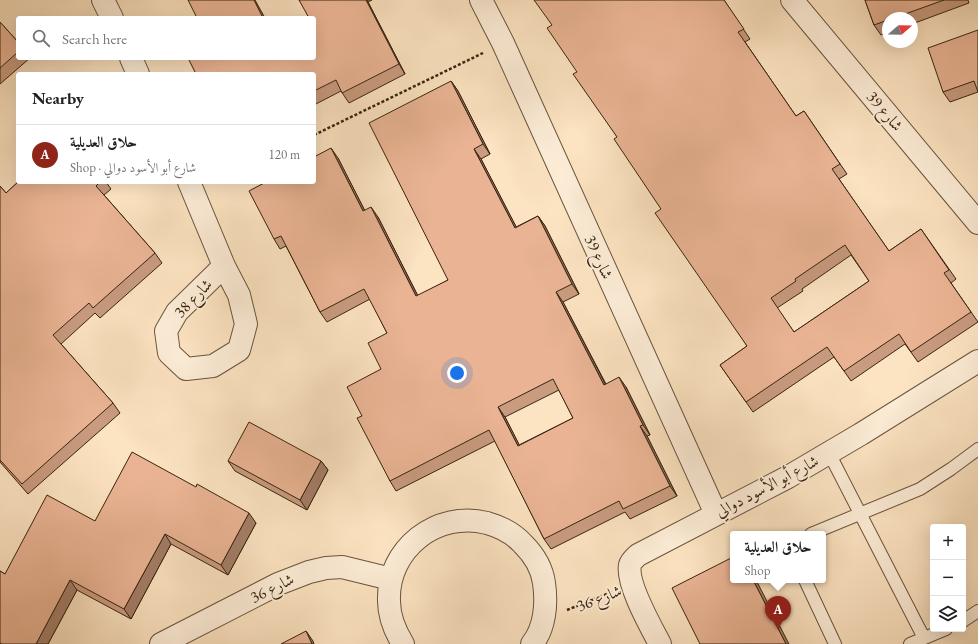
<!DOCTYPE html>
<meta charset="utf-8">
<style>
body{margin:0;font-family:"EB Garamond",Amiri,serif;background:#f2f2f2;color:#202124}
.controls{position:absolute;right:12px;bottom:12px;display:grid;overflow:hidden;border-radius:4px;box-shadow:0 4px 16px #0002}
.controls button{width:36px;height:36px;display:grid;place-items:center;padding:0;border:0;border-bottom:1px solid #e0e0e0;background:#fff;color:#202124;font:20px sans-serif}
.compass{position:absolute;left:882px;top:12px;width:36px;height:36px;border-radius:50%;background:#fff;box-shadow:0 4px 16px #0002;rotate:70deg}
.you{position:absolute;left:457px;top:373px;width:14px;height:14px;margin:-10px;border:3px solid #fff;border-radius:50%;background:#1a73e8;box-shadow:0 0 0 6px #1a73e833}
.badge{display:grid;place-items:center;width:26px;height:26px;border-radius:50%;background:#8f2418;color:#fff;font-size:13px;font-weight:700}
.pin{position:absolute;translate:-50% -33px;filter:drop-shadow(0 1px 2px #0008)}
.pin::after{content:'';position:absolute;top:21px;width:14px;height:12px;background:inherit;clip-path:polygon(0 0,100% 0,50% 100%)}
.popup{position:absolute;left:730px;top:531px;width:96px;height:52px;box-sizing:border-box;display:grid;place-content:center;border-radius:4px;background:#fff;filter:drop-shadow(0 1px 3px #0005);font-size:13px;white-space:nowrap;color:#757577}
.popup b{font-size:15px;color:#202124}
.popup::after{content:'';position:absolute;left:50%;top:100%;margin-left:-8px;border:8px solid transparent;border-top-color:#fff}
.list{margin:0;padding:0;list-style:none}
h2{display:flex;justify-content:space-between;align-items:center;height:52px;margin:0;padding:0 16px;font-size:17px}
h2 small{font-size:13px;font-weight:400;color:#757577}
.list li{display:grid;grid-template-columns:26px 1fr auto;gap:12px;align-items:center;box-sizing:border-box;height:60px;padding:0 16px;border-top:1px solid #e0e0e0}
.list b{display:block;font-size:15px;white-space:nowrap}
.list p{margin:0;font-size:13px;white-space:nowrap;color:#757577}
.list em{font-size:13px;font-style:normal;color:#757577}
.icon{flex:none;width:22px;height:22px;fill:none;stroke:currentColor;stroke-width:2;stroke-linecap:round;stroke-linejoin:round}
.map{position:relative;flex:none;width:978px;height:644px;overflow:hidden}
.search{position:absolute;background:#fff;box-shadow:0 4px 16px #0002;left:16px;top:16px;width:300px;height:44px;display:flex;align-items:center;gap:10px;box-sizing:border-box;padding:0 14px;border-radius:4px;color:#757577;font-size:15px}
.panel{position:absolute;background:#fff;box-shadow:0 4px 16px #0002;left:16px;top:72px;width:300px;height:112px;border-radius:4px}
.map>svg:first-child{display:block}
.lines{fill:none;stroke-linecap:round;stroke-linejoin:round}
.service-casing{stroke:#69543d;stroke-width:14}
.minor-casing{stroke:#69543d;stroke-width:24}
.path{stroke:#382411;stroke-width:2.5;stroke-dasharray:3 2;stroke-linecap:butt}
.service{stroke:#fdedd7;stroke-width:12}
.minor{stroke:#fdedd7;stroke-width:22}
.wall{fill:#c99b7f;stroke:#382411;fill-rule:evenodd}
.shaded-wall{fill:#a47e68;stroke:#382411}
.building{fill:#eab494;stroke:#382411;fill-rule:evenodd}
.labels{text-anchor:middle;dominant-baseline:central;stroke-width:3.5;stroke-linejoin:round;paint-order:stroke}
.street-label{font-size:16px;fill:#382411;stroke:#fdedd7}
</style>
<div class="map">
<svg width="978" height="644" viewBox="0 0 978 644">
<rect width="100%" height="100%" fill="#fce3c1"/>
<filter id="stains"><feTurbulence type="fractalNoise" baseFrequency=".005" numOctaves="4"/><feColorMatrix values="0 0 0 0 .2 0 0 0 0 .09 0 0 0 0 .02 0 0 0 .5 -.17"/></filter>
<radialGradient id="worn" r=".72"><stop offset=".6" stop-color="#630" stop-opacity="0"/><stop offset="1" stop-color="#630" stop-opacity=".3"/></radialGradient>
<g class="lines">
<g class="service-casing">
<path id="service" d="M829 453 924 638
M811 534 920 489 951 469 978 449
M805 580 835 644
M963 621 978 611
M910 644 946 629"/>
</g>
<g class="minor-casing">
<path id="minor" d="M103 0 112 18
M481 0 503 43 716 514
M792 0 978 223
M131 58 138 74
M189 182 224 266 239 295 246 324 239 350 213 366 186 369 169 353 166 331 177 312 224 266
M161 644 278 584 309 572 326 568 342 567 391 579
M403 644C395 631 389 617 389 601 387 549 437 510 487 523 501 527 513 533 523 544 534 555 542 568 544 583 547 604 545 628 532 644
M660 644C651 627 626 583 630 565 631 561 635 558 638 555L788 477 861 434 978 361"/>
</g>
<path class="path" d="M314 135 483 53
M567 610 612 592"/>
<use href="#service" class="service"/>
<use href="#minor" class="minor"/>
</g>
<path class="wall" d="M299 0H372L368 2 405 74 349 103 341 91 314 105V18Z
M724 0 750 39 745 42 796 116 804 111 847 174 839 179 889 251 921 229 956 279 951 283 978 322 918 362 905 344 851 381 834 357 753 412 720 365 747 346 577 72ZM851 255 869 281 794 332 777 308 803 291 802 289Z
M865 0H968L969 3 912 24V18H888V33L881 35 874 25Z
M0 22 18 42V58H30L0 84Z
M978 30V92L950 102 943 92Z
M451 81 458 91 490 154 481 159 516 227 538 216 545 226 579 294 563 302 606 384 626 387 650 435 647 436 677 496 630 519 625 512 551 549 544 539 495 441 396 491 390 481 362 416 381 369 387 333 370 299 327 322 320 312 286 246 280 249 274 239 338 158 365 211 378 217 418 296 448 280ZM559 390 573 418 519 445 505 417Z
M18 182H106L111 189 104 195 155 253 162 263 100 318 95 313 61 344 113 403 120 413 28 494 0 462V186L6 193Z
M228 461H321L328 470 307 510 235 471Z
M95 521 256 523 228 575 171 544 131 619 77 590 48 644H0V571L5 574Z"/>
<path class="shaded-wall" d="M254 0H255L265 18H263Z
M366 0H367L368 2 405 74 399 64Z
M451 81 458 91 490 154 483 144Z
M331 148 338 158 370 221 363 211Z
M474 149 481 159 522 238 515 228Z
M371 207 378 217 423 306 416 296Z
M538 216 545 226 579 294 572 284Z
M556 292 563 302 611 395 604 385Z
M619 377 626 387 650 435 643 425Z
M498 407 505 417 525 456 518 446Z
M640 426 647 436 677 496 670 486Z
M321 461 328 470 307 510 300 500Z
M249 513 256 523 228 575 221 565Z
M165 534 171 544 131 619 124 609Z
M70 580 77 590 48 644H36Z
M753 580H756L789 644H786Z
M306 631 313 641 314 644H312Z"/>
<path class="building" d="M188 0H254L263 18H197Z
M299 0H366L399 64 342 93 336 80 314 91V74H196L188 58H314V18H309Z
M534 0H724L744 29 738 32 796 116 804 111 840 164 832 169 889 251 921 229 949 270 944 273 971 312 911 352 899 334 844 371 827 347 746 402 720 365 747 346 655 213 661 209 614 139 617 137 573 74 577 72 547 28 552 25ZM845 245 869 281 794 332 771 298 796 281 795 279Z
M865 0H944L894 18H888V20L874 25Z
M0 22 18 42V52L0 68Z
M978 30V92L974 81 943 92 928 48Z
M451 81 483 144 474 149 515 228 538 216 572 284 556 292 604 385 619 377 643 425 640 426 670 486 623 509 619 501 544 539 489 430 390 481 357 418 362 416 347 387 381 369 368 343 387 333 364 289 320 312 281 236 274 239 249 191 266 182H314V157L331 148 363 211 371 207 416 296 448 280 369 123ZM553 379 573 418 518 446 498 407Z
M18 182H100L96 186 155 253 93 308 89 303 53 335 113 403 22 484 0 460V186L6 193Z
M249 422 321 461 300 500 228 461Z
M132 452 196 487 197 484 249 513 221 565 165 534 124 609 70 580 36 644H2L0 643V571L5 574 47 495 95 521Z
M733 557V580H753L786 644H700L672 588Z
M306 631 312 644H281Z"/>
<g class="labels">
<g class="street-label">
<text transform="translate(885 111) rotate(50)">شارع 39</text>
<text transform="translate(599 257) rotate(66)">شارع 39</text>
<text transform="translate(193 298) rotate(-46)">شارع 38</text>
<text transform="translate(767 486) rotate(-28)">شارع أبو الأسود دوالي</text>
<text transform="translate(272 588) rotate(-26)">شارع 36</text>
<text transform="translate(599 598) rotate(-21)">شارع 36</text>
</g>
</g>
<rect width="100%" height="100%" filter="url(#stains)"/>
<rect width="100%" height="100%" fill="url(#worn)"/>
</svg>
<div class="controls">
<button>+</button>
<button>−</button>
<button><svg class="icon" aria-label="layers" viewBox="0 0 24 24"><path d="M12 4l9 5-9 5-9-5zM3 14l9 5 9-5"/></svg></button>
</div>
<svg class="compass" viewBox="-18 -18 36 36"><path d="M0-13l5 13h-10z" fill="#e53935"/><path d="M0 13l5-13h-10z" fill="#757577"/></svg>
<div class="you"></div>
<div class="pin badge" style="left:778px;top:629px">A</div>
<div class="popup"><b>حلاق العديلية</b>Shop</div>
<div class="search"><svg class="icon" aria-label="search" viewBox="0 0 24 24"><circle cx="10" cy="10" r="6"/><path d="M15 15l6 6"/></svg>Search here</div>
<section class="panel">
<h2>Nearby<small></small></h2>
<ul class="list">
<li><span class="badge">A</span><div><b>حلاق العديلية</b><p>Shop · شارع أبو الأسود دوالي</p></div><em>120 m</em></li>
</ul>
</section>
</div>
